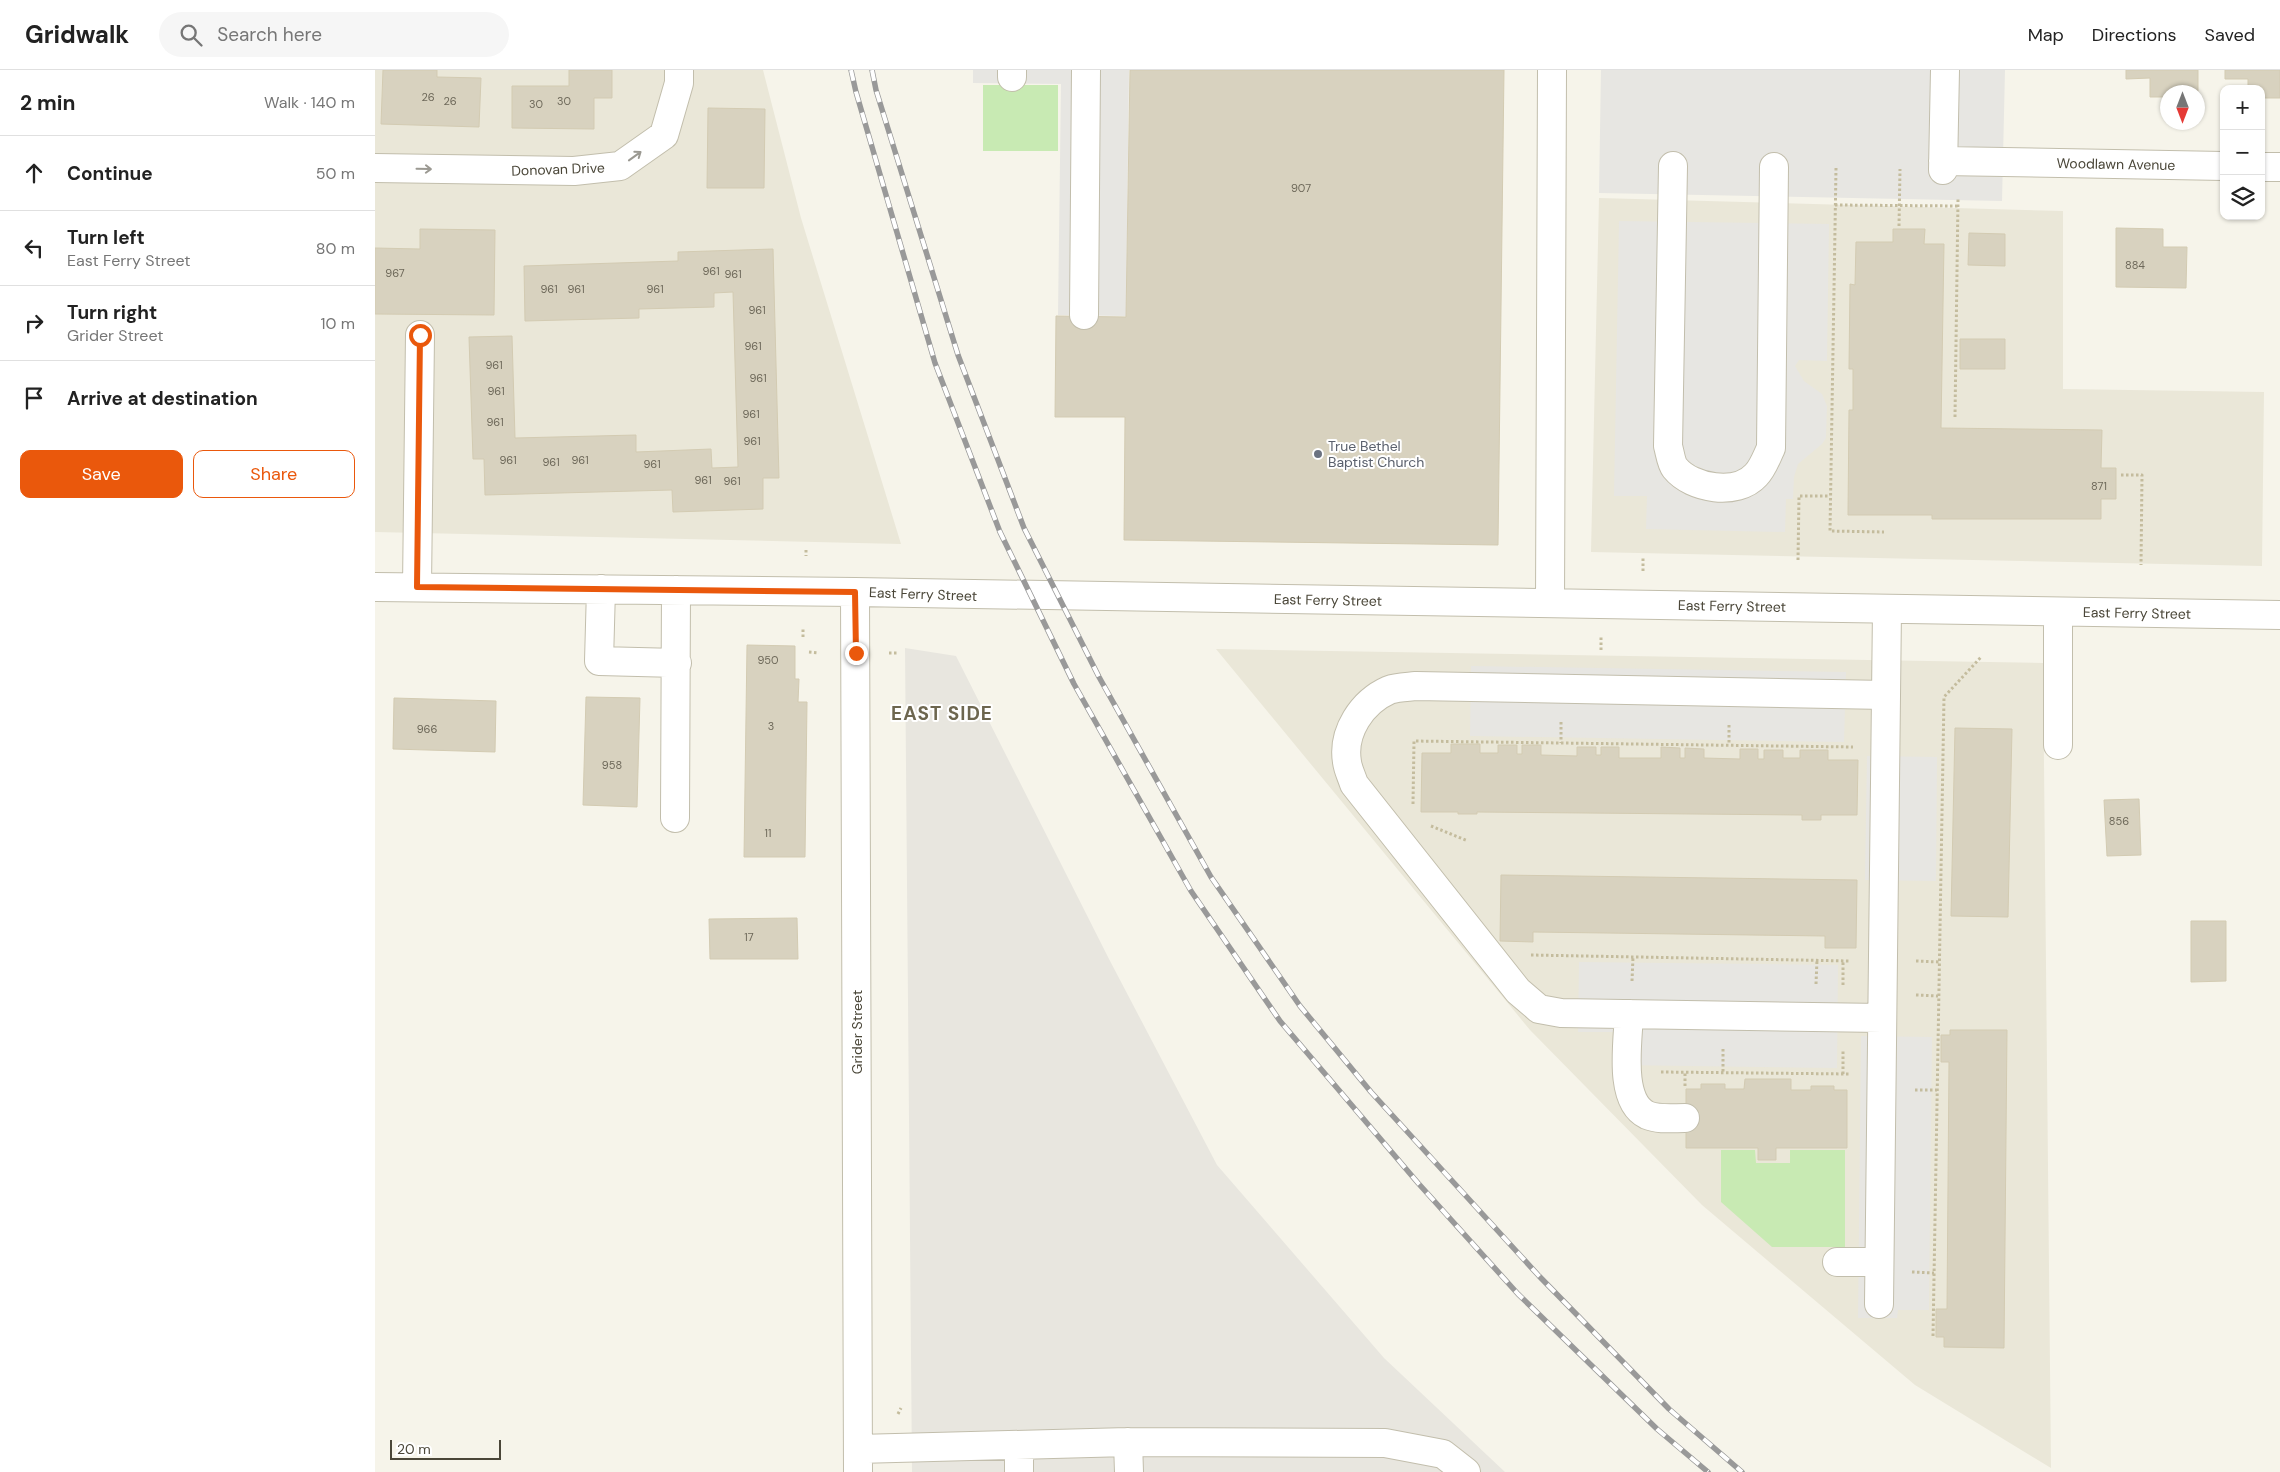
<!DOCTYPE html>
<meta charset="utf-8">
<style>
body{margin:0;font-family:"DM Sans",sans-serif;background:#f6f6f6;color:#222}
.controls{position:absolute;right:15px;top:15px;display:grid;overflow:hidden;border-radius:10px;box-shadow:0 1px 4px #0004}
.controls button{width:45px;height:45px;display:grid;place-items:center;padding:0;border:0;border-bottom:1px solid #e0e0e0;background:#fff;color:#222;font:25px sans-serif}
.compass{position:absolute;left:1785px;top:15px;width:45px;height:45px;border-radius:50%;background:#fff;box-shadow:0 1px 4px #0004;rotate:180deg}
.scale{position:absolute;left:15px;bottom:12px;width:111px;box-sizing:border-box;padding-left:5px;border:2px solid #4a4638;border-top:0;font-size:14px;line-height:18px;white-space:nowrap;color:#4a4638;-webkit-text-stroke:4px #fff;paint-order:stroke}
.stop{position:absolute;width:15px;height:15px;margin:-11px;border:4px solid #ea580c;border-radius:50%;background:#fff}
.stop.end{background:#ea580c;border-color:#fff;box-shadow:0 1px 5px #0008}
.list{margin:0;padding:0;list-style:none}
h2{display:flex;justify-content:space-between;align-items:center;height:65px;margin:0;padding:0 20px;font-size:21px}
h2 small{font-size:16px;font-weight:400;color:#767676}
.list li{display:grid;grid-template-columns:32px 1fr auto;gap:15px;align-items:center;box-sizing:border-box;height:75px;padding:0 20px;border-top:1px solid #e0e0e0}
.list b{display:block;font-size:19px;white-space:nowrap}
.list p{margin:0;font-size:16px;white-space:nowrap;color:#767676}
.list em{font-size:16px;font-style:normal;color:#767676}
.actions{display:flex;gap:10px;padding:15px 20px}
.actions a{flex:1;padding:11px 0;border:1px solid #ea580c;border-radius:10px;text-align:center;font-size:18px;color:#ea580c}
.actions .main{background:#ea580c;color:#fff}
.icon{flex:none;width:28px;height:28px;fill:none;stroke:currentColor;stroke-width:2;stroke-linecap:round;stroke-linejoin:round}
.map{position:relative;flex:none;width:1905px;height:1402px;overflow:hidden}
header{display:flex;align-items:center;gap:30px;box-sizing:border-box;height:70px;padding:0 25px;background:#fff;border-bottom:1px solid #e0e0e0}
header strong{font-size:24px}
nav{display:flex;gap:28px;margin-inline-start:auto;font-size:18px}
.search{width:350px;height:45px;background:#f6f6f6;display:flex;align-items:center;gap:12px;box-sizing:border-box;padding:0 18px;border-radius:28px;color:#767676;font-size:19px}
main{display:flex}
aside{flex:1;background:#fff}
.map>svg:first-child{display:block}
.residential{fill:#eae7d8}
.industrial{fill:#e8e6df}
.green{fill:#c8eab3}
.parking{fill:#e7e6e2}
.building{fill:#d8d2bf;stroke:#d3cbb2}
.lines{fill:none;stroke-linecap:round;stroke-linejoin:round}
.minor-casing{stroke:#c2beac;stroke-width:30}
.path{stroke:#c4bc9d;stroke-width:3;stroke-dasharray:2.5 2.5;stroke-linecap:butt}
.minor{stroke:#fff;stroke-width:28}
.rail-casing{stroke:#999;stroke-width:5.5}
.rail{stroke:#fff;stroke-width:4;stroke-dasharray:11;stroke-linecap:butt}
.oneway{stroke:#9b9992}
.route{stroke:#ea580c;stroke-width:6}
.worship-dot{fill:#6b7280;stroke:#fff;stroke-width:2}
.labels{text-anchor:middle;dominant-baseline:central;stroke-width:4;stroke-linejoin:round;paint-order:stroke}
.number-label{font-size:11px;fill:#6e695a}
.street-label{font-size:14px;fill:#4a4638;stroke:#fff}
.worship-label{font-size:14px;fill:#5b616d;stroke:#fff;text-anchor:start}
.district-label{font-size:19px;font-weight:bold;letter-spacing:1px;fill:#6d664f;stroke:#fff}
</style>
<header>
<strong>Gridwalk</strong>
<div class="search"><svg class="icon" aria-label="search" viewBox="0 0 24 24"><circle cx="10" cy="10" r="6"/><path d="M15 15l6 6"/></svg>Search here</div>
<nav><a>Map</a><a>Directions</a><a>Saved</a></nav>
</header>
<main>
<aside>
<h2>2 min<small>Walk · 140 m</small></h2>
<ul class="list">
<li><svg class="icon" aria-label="ahead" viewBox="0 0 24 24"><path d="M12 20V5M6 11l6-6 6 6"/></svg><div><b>Continue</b></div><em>50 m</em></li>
<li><svg class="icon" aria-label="left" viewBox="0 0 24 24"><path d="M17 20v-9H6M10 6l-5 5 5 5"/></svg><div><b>Turn left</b><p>East Ferry Street</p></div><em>80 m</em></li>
<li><svg class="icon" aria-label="right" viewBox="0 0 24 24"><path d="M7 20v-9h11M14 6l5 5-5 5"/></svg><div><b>Turn right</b><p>Grider Street</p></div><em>10 m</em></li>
<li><svg class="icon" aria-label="arrive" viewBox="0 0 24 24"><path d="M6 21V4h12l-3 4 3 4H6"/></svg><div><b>Arrive at destination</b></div></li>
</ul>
<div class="actions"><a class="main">Save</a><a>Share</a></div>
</aside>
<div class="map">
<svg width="1905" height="1402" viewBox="0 0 1905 1402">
<rect width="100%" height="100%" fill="#f6f4ea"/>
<path class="residential" d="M0 0H388L426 148 526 474 0 462Z
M1224 128 1688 141V319L1889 322 1887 496 1216 482Z
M841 579 1668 593 1676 1398 1540 1315 1327 1135 1155 960Z"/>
<path class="industrial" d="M530 578 581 586 734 889 842 1095 1009 1288 1130 1402H537Z"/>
<path class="green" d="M608 15H683V81H608Z
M1346 1080H1380L1381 1093H1415V1080H1470V1177H1397L1346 1132Z"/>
<path class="parking" d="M598 0H754L751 246 683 245 686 14 598 13Z
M1226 0H1630L1627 131 1224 123Z
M1244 151 1454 154 1452 291 1424 290 1420 296 1429 311 1447 324 1452 336 1451 368 1447 374 1423 394 1419 407 1418 429H1411L1410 462 1271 459 1272 426H1239Z
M1096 596 1471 602 1469 672 1095 666Z
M1492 686 1562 687 1561 811 1490 810Z
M1204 892 1463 895 1462 998 1242 995V962H1203Z
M1486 966 1557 967 1554 1240H1523L1522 1248H1483Z"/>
<path class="building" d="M8 0H62V7L106 8 104 57 6 54Z
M194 0H237V28H219V59L137 58V16H194Z
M755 0H1129L1123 475 749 470 750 347H680L681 246 751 247Z
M1751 0H1823V27L1822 22H1792V27H1775V8L1751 9Z
M1850 0H1905V28H1886V19H1873V9H1850Z
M333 38 390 39 389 118H332Z
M1741 158 1788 159V177H1812L1811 218 1741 217Z
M45 159 120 160 119 245 0 244V178L45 179Z
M1518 159H1550L1549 174H1569L1566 358 1727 360 1726 398H1741V429H1726V449H1557V445H1473L1474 340H1478V299H1474L1475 214 1480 215 1481 172H1518Z
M1594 163 1630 164V196L1593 195Z
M398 179 404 408H388V439L298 442 297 420 110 425 109 389H98L94 267 137 266 140 368 261 365V382L336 379 337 398 363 397 358 222 339 223V237L264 239V248L150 251 149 196 303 191V182Z
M1585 269H1630V299H1585Z
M372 575 420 576V609H424L423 632H432L430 787H369Z
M211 627 265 628 262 737 208 735Z
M19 628 121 631 120 682 18 679Z
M1580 658 1637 659 1633 847 1576 846Z
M1076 674H1105V683H1123V675H1142V684H1147V675H1166V685L1202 686V677H1221V685H1226V677H1244V688H1286V677L1305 678V688H1310V678L1329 679V688L1365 689V679H1383V689H1389V680H1408V688H1425V680H1453V690H1483L1482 745H1446V750H1427V745L1102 742V744H1083V742H1046L1047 683H1076Z
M1764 729 1766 785 1732 786 1729 730Z
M1126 805 1482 810 1481 878H1450V866L1158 862V872L1125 871Z
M422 848 423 889H335L334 849Z
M1816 851H1851V911L1816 912Z
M1575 960H1632L1629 1278 1569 1277V1267H1561V1239H1572L1574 992H1566V965H1575Z
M1370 1009H1416V1020H1436V1016H1459V1020H1472V1078H1401V1090H1383V1078H1311V1019H1326V1014H1350V1019H1369Z"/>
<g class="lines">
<g class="minor-casing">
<path id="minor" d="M637 7V0
M1568 91 1849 96
M1298 96 1293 376C1295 383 1296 393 1300 398 1317 419 1362 426 1381 405 1388 398 1392 386 1396 378L1399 97
M1886 97H1905
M0 98 199 101 245 96 289 65 304 13V0
M1568 100 1570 0
M709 245 711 0
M0 517 480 522 1905 545
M42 517 45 265
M226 519 224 591 302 593
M480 522 483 1402
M1175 533 1177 0
M1683 675V542
M300 748 301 520
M1254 944C1253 971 1243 1031 1272 1045 1284 1050 1298 1048 1310 1048
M1507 948 1186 943 1164 939 1143 921 979 714C977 707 973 700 972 692 967 662 987 632 1014 620 1022 617 1033 617 1041 616L1511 625
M1462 1192H1504
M1504 1234 1512 539
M753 1372 754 1402
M644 1375V1402
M483 1379 753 1372 1010 1373 1068 1384 1091 1402"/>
</g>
<path class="path" d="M1461 98 1455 461 1509 462
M1460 135 1583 136
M1524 156 1525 99
M1580 347 1583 129
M1746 405H1767L1766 495
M431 480V486
M1423 490 1424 426H1455
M1268 501V488
M428 567V557
M1226 580V566
M434 582 444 583
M514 583H522
M1186 652V673
M1354 655V675
M1038 734 1039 671 1478 677
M1056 756 1093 771
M1156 885 1475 891
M1541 891 1564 892
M1257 911 1258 887
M1441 914 1442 890
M1468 915V891
M1541 925 1563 926
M1348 979V1002
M1286 1002 1475 1004
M1468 1004V980
M1310 1016V1002
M1540 1020H1562
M1537 1202 1559 1203
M1558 1266 1569 627 1607 586
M523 1344 526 1338"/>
<use href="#minor" class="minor"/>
<g class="rail-casing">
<path id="rail" d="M476 0 481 22 560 293 625 462 699 614 816 821 905 951 1043 1113 1143 1224 1282 1359 1333 1402
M497 0 501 20 583 285 649 458 724 607 836 807 925 936 996 1022 1164 1206 1294 1339 1367 1402"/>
</g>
<use href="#rail" class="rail"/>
</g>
<defs><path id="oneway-shaft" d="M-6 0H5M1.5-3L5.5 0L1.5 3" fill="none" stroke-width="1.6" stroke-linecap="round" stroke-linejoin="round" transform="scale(1.25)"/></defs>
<g class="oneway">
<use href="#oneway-shaft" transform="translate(260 86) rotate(-36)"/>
<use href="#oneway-shaft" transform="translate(49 99) rotate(1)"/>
</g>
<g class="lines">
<path class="route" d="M45 265 42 517 480 522 481 583"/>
</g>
<circle class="worship-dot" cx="943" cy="384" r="5"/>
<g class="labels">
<g class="number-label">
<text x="53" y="27">26</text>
<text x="75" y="31">26</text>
<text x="189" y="31">30</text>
<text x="161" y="34">30</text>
<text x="926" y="118">907</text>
<text x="1760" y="195">884</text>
<text x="336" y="201">961</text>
<text x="20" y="203">967</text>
<text x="358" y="204">961</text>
<text x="174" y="219">961</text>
<text x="201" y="219">961</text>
<text x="280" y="219">961</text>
<text x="382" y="240">961</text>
<text x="378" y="276">961</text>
<text x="119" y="295">961</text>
<text x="383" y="308">961</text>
<text x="121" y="321">961</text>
<text x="376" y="344">961</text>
<text x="120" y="352">961</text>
<text x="377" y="371">961</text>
<text x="133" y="390">961</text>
<text x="205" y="390">961</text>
<text x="176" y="392">961</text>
<text x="277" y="394">961</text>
<text x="328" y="410">961</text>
<text x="357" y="411">961</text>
<text x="1724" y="416">871</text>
<text x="393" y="590">950</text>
<text x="396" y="656">3</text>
<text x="52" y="659">966</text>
<text x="237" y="695">958</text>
<text x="1744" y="751">856</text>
<text x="393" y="763">11</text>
<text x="374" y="867">17</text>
</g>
<g class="street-label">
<text transform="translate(1741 94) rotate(1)">Woodlawn Avenue</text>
<text transform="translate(183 99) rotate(-2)">Donovan Drive</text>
<text transform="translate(548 524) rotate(2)">East Ferry Street</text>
<text transform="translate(953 530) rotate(1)">East Ferry Street</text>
<text transform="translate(1357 536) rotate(1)">East Ferry Street</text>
<text transform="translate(1762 543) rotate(1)">East Ferry Street</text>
<text transform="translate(482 962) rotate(-90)">Grider Street</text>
</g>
<g class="worship-label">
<text x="953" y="376">True Bethel<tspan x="953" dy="16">Baptist Church</tspan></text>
</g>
<g class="district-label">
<text x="567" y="643">EAST SIDE</text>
</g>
</g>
</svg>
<div class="controls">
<button>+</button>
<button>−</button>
<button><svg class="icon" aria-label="layers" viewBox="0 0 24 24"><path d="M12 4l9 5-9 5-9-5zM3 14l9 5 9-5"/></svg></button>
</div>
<svg class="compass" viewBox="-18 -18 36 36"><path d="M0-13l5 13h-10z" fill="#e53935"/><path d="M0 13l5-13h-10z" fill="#767676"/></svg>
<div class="scale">20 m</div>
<div class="stop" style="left:45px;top:265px"></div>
<div class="stop end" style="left:481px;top:583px"></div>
</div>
</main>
